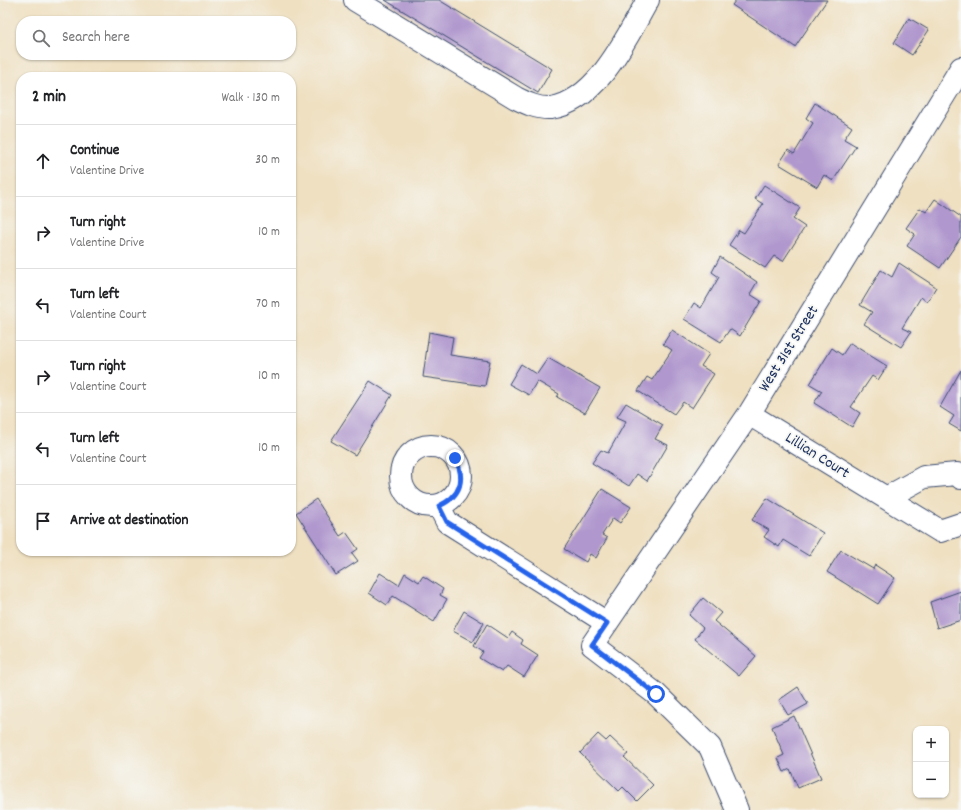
<!DOCTYPE html>
<meta charset="utf-8">
<style>
body{margin:0;font-family:Dekko,sans-serif;background:#f6f6f6;color:#202124}
.controls{position:absolute;right:12px;bottom:12px;display:grid;overflow:hidden;border-radius:8px;box-shadow:0 1px 3px #0004}
.controls button{width:36px;height:36px;display:grid;place-items:center;padding:0;border:0;border-bottom:1px solid #e0e0e0;background:#fff;color:#202124;font:20px sans-serif}
.stop{position:absolute;width:12px;height:12px;margin:-9px;border:3px solid #2563eb;border-radius:50%;background:#fff}
.stop.end{background:#2563eb;border-color:#fff;box-shadow:0 1px 4px #0008}
.list{margin:0;padding:0;list-style:none}
h2{display:flex;justify-content:space-between;align-items:center;height:52px;margin:0;padding:0 16px;font-size:17px}
h2 small{font-size:13px;font-weight:400;color:#757577}
.list li{display:grid;grid-template-columns:26px 1fr auto;gap:12px;align-items:center;box-sizing:border-box;height:72px;padding:0 16px;border-top:1px solid #e0e0e0}
.list b{display:block;font-size:15px;white-space:nowrap}
.list p{margin:0;font-size:13px;white-space:nowrap;color:#757577}
.list em{font-size:13px;font-style:normal;color:#757577}
.icon{flex:none;width:22px;height:22px;fill:none;stroke:currentColor;stroke-width:2;stroke-linecap:round;stroke-linejoin:round}
.map{position:relative;flex:none;width:961px;height:810px;overflow:hidden}
.search{position:absolute;background:#fff;box-shadow:0 1px 3px #0004;left:16px;top:16px;width:280px;height:44px;display:flex;align-items:center;gap:10px;box-sizing:border-box;padding:0 14px;border-radius:16px;color:#757577;font-size:15px}
.panel{position:absolute;background:#fff;box-shadow:0 1px 3px #0004;left:16px;top:72px;width:280px;height:484px;border-radius:16px}
.map>svg:first-child{display:block}
.building{fill:#b098ce}
.lines{fill:none;stroke-linecap:round;stroke-linejoin:round}
.minor-casing{stroke:#3b4a6d;stroke-width:24}
.minor{stroke:#fff;stroke-width:22}
.route{stroke:#2563eb;stroke-width:5}
.labels{text-anchor:middle;dominant-baseline:central;stroke-width:3.5;stroke-linejoin:round;paint-order:stroke}
.street-label{font-size:16px;fill:#1b2f5e;stroke:#f6f6f2}
</style>
<div class="map">
<svg width="961" height="810" viewBox="0 0 961 810">
<rect width="100%" height="100%" fill="#f6f6f2"/>
<filter id="ink" filterUnits="userSpaceOnUse"><feTurbulence type="fractalNoise" baseFrequency=".025" numOctaves="2"/><feDisplacementMap in="SourceGraphic" scale="8" xChannelSelector="R" yChannelSelector="G"/><feConvolveMatrix kernelMatrix="1 2 1 2 8 2 1 2 1" color-interpolation-filters="sRGB"/></filter>
<filter id="wash" filterUnits="userSpaceOnUse"><feTurbulence type="fractalNoise" baseFrequency=".012" numOctaves="4" result="noise"/><feDisplacementMap in="SourceGraphic" scale="16" xChannelSelector="R" yChannelSelector="G"/><feGaussianBlur stdDeviation="0.9" result="paint"/><feColorMatrix in="noise" values="0 0 0 0 0 0 0 0 0 0 0 0 0 0 0 0 0 1.4 0 .05"/><feComposite in="paint" operator="in"/></filter>
<g filter="url(#wash)">
<rect width="100%" height="100%" fill="#efe0c1"/>
<g id="blocks">
<path class="building" d="M385 0H439L552 69 538 93Z
M736 0H827L795 47 732 5Z
M909 18 929 30 912 55 894 43Z
M815 103 852 127 844 139 856 146 833 181 824 175 817 187 779 164 788 150 794 154 813 123 806 118Z
M764 185 800 208 793 219 805 227 783 261 774 256 765 268 729 245 739 230 744 233 763 204 755 199Z
M935 199 961 217V237L940 268 907 246 915 234 906 228 920 208 926 212Z
M720 257 757 282 750 294 761 301 740 336 730 329 721 342 684 319 694 303 701 308 719 277 712 272Z
M899 263 936 287 927 302 921 297 902 328 911 332 901 347 864 324 872 312 860 305 881 270 892 277Z
M672 330 709 354 701 366 714 374 692 408 683 402 674 414 638 391 647 377 652 380 672 350 663 344Z
M429 332 453 337 450 355 490 361 485 386 423 377Z
M850 343 887 366 878 380 872 376 851 407 860 413 852 427 814 403 822 391 810 384 832 348 842 355Z
M548 358 600 388 585 413 557 397 559 394 537 381 529 395 509 384 521 364 537 374Z
M961 370V431L949 424 954 416 940 407Z
M370 381 392 395 355 455 331 441Z
M626 403 663 425 655 439 668 445 647 481 637 474 629 486 592 463 601 450 608 453 626 421 617 417Z
M602 489 631 507 620 523 613 518 602 535 607 538 596 558 590 554 586 562 564 549Z
M767 498 823 533 809 556 783 540 779 547 764 537 769 530 752 520Z
M316 499 340 536 346 532 358 549 352 553 358 561 336 575 296 513Z
M841 550 873 569 875 565 895 578 878 604 827 572Z
M380 573 399 585 405 573 419 582 423 576 443 589 440 595 447 599 434 622 393 596 387 605 369 593Z
M961 591V620L937 628 930 602Z
M703 598 721 613 714 621 756 656 739 676 695 639 703 628 689 615Z
M464 611 484 623 473 642 453 631Z
M487 624 508 638 512 632 523 640 521 644 538 655 524 677 507 666 502 672 479 658 483 652 474 646Z
M798 687 808 704 788 715 779 700Z
M794 716 821 778 798 788 790 769 784 772 778 758 784 755 772 727Z
M598 734 606 741 610 737 628 754 624 757 653 785 637 801 623 787 619 791 580 753Z"/>
</g>
</g>
<g filter="url(#ink)">
<use href="#blocks" fill-opacity="0" stroke="#3b4a6d" stroke-width="1"/>
<g class="lines">
<g class="minor-casing">
<path id="minor" d="M355 0 516 98C526 103 538 109 551 108 598 101 627 36 648 0
M749 414 940 531 961 524
M401 476a30 30 0 1 1 60 0a30 30 0 1 1-60 0Z
M886 498 924 477 957 474 961 478
M439 506 447 522 607 623
M737 810 710 747 656 694 592 645 749 414 961 68"/>
</g>
<use href="#minor" class="minor"/>
</g>
</g>
<g class="lines" filter="url(#ink)">
<path class="route" d="M455 458C466 479 461 496 439 506L447 522 607 623 592 645 656 694"/>
</g>
<g class="labels">
<g class="street-label">
<text transform="translate(789 349) rotate(-58)">West 31st Street</text>
<text transform="translate(817 456) rotate(32)">Lillian Court</text>
</g>
</g>
</svg>
<div class="controls">
<button>+</button>
<button>−</button>
</div>
<div class="stop" style="left:656px;top:694px"></div>
<div class="stop end" style="left:455px;top:458px"></div>
<div class="search"><svg class="icon" aria-label="search" viewBox="0 0 24 24"><circle cx="10" cy="10" r="6"/><path d="M15 15l6 6"/></svg>Search here</div>
<section class="panel">
<h2>2 min<small>Walk · 130 m</small></h2>
<ul class="list">
<li><svg class="icon" aria-label="ahead" viewBox="0 0 24 24"><path d="M12 20V5M6 11l6-6 6 6"/></svg><div><b>Continue</b><p>Valentine Drive</p></div><em>30 m</em></li>
<li><svg class="icon" aria-label="right" viewBox="0 0 24 24"><path d="M7 20v-9h11M14 6l5 5-5 5"/></svg><div><b>Turn right</b><p>Valentine Drive</p></div><em>10 m</em></li>
<li><svg class="icon" aria-label="left" viewBox="0 0 24 24"><path d="M17 20v-9H6M10 6l-5 5 5 5"/></svg><div><b>Turn left</b><p>Valentine Court</p></div><em>70 m</em></li>
<li><svg class="icon" aria-label="right" viewBox="0 0 24 24"><path d="M7 20v-9h11M14 6l5 5-5 5"/></svg><div><b>Turn right</b><p>Valentine Court</p></div><em>10 m</em></li>
<li><svg class="icon" aria-label="left" viewBox="0 0 24 24"><path d="M17 20v-9H6M10 6l-5 5 5 5"/></svg><div><b>Turn left</b><p>Valentine Court</p></div><em>10 m</em></li>
<li><svg class="icon" aria-label="arrive" viewBox="0 0 24 24"><path d="M6 21V4h12l-3 4 3 4H6"/></svg><div><b>Arrive at destination</b></div></li>
</ul>
</section>
</div>
